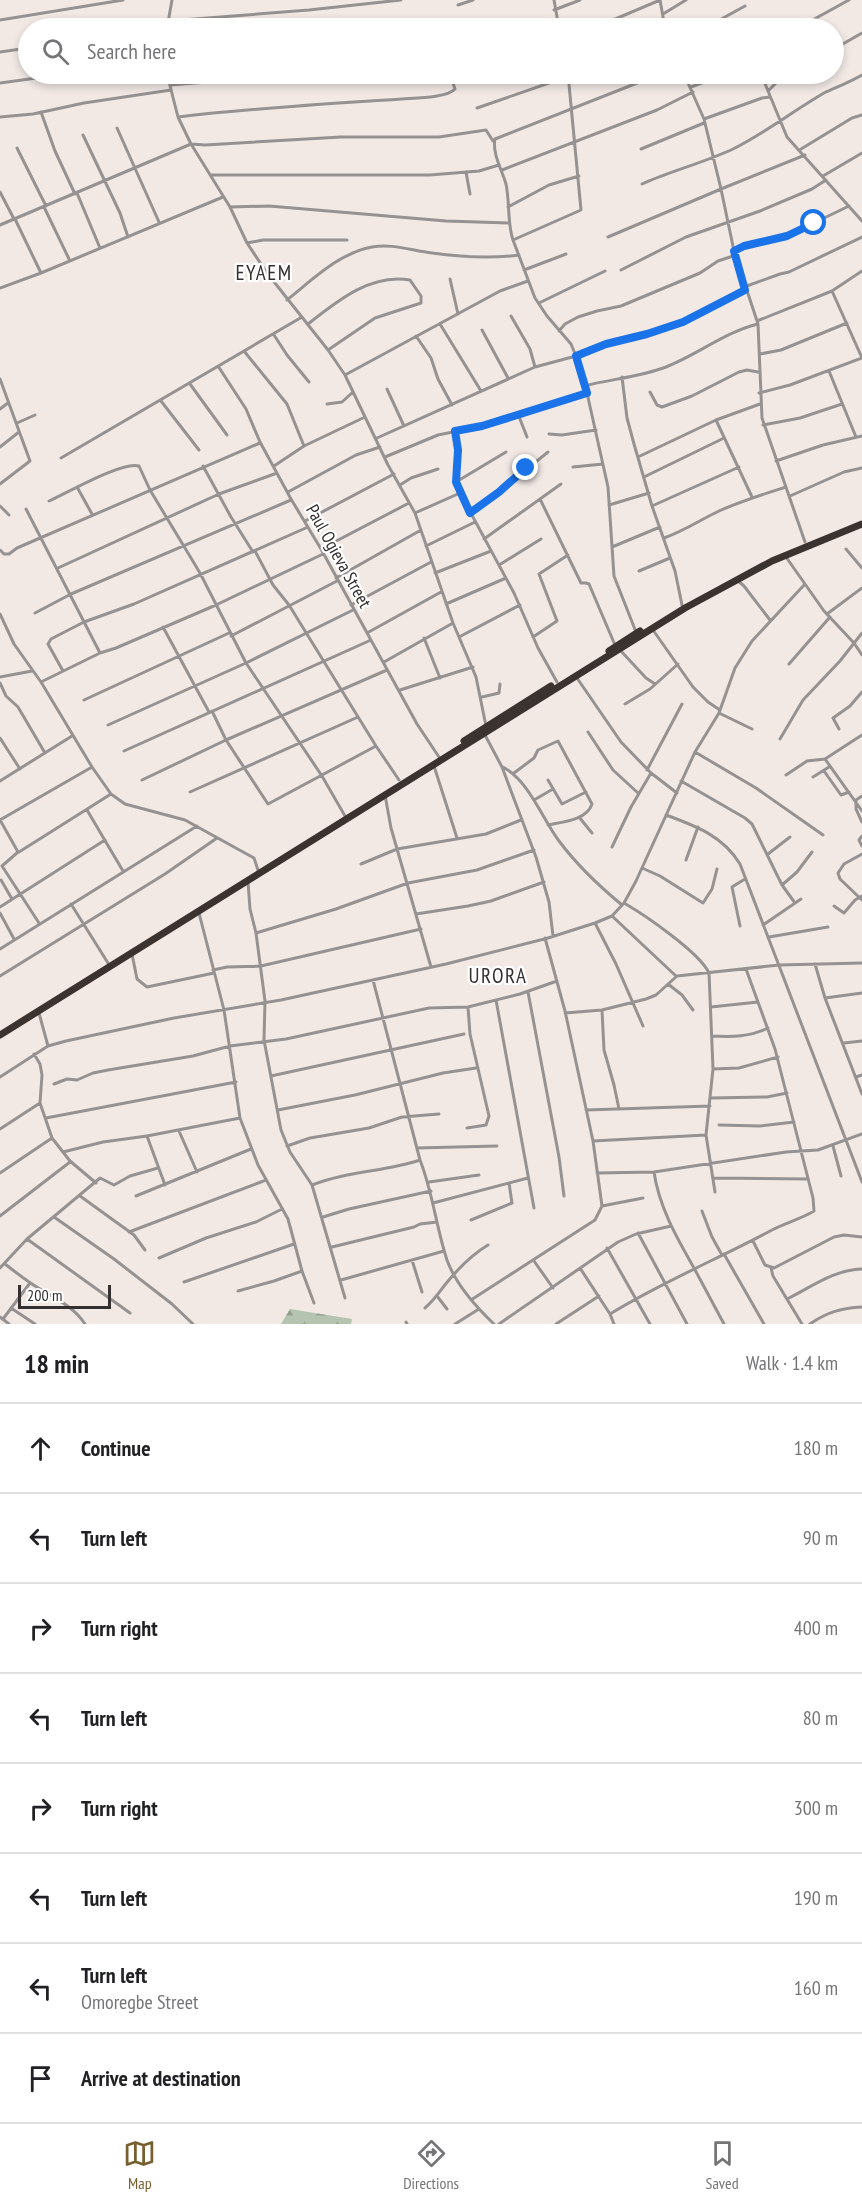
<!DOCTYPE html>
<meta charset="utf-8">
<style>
body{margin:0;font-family:"PT Sans Narrow",sans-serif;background:#f6f6f6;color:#202124}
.scale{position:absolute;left:18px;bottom:15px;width:93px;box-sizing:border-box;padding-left:6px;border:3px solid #34302f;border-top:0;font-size:16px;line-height:21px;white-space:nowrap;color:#34302f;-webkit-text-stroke:4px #fff;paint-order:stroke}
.stop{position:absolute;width:18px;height:18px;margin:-14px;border:4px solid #1a73e8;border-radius:50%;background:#fff}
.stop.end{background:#1a73e8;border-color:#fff;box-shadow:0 2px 6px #0008}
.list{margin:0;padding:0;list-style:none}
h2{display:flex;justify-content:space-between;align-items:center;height:78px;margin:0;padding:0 24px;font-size:26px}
h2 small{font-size:20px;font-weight:400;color:#757577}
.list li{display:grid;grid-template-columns:39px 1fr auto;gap:18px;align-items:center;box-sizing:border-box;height:90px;padding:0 24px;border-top:2px solid #e0e0e0}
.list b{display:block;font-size:22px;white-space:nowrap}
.list p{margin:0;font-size:20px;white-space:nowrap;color:#757577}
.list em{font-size:20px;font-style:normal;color:#757577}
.icon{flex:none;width:33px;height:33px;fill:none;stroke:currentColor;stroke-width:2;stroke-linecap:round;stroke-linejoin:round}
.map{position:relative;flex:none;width:862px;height:1324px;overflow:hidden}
.search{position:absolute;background:#fff;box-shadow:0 3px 9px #0003;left:18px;right:18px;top:18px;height:66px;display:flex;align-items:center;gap:15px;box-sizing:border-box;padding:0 21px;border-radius:33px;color:#757577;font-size:22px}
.sheet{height:798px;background:#fff}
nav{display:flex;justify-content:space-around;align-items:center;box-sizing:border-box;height:84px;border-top:2px solid #e0e0e0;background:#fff;font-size:16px;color:#757577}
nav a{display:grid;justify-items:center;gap:3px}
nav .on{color:#775f30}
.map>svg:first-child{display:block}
.forest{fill:url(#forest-firs)}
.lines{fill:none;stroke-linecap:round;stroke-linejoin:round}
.street{stroke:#969291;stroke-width:3}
.highway{stroke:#3a3330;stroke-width:7}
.route{stroke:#1a73e8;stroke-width:8}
.labels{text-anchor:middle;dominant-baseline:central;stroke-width:4.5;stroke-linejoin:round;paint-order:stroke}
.street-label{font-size:18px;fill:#34302f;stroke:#fff}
.quarter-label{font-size:21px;letter-spacing:1.5px;fill:#34302f;stroke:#fff}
</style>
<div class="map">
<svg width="862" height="1324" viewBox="0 0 862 1324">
<defs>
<pattern id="forest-firs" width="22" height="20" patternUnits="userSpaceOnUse" patternTransform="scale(1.5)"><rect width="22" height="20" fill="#b5c3b1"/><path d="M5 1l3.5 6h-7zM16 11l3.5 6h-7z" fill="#949f90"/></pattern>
</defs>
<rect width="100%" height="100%" fill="#f2e9e5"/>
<path class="forest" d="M290 1309 352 1319 351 1324H281Z"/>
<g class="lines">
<path class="street" d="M554 0 559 28
M660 0 665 28
M458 5 473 0
M554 10 580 0
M663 14 686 0
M0 20 123 0
M169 21 309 10 401 0
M150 28 166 27
M167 28 172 0
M594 28 660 0
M705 28 745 6
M798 28 849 0
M834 49 862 33
M0 52 28 48
M167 74 178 117 191 144 230 207 247 243 267 273 328 350 345 375 388 465 415 513 453 623 476 677 486 726
M568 74 581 210 513 240 535 298 547 316 571 344 576 356 587 393 608 487 614 576 636 632
M761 74 787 137 862 221
M452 80 471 74
M0 83 66 74
M170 85 308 74
M691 87 725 74
M768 91 780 79 789 74
M477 108 575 74
M41 112 55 151 75 194
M0 117 33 114 84 103 171 90
M178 117C253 108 327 104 402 99 414 98 447 98 455 89L450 74
M704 119 762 98 770 97
M117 128 159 222
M83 135 120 213 128 237
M17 148 46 206
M641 149 704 123
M801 149 852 118 862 115
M805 155 721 189 734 251 758 324 762 418 805 542
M502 170 657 110 693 92
M466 172 470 194
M211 175H430L479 171 499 165
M823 176 862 153
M642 184C671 171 703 163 733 149 765 133 793 111 824 93 837 87 850 82 862 75
M0 192 14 219
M77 193 100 248
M44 207 70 261
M230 207 269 206 446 221 509 223
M508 207 549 185 579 176
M15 219 41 273
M0 225 191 144 205 145 341 137H439L486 130 493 141
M608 237 721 189 704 119 684 74
M513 240C507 222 510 203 506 184 502 170 492 153 495 139L660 74
M247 243 263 240H347
M734 251 744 246 787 236 849 206
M524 270 566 254
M621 270 686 237 760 211 812 189 826 180
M450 279 458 314
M744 287 780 274 789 272 862 237
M0 288 41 273 223 197
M832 291 862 358
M287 300C312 280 339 253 372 247 392 243 413 251 432 253 461 257 489 259 519 255
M539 303 605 271
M511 316 530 349 535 367
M757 321 832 291 862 271
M308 324C337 301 371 273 410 280L421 296V303L375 318 328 350
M440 324 481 391
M482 330 508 378
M559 331 565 324 578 317 597 311 621 306 700 273 718 261 736 255
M274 335 287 355 309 382
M416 336 431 358 438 379 452 405
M244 351 287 404 304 446
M760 354 781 350 847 323
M218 366 246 409 260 442 291 499 321 549 417 724 439 757
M829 371 856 437
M345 375 500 291 528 281
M622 377 627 418 634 444 652 506 675 571 682 605
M0 379 30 461 0 484
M190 384 227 435
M584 386C611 379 640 377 666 367 697 355 725 332 758 324
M387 389 404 426
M650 392 657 405 662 407 692 396 739 372 747 370 758 372
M759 393 790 385 862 358
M161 401 199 450
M327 404 342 402 353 392
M0 409 8 403
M518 414 587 393
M716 420 752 497
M17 423 35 415
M763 425 800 418 842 404
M455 431 458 450 456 482 460 493 514 593 538 648 557 682
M549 434 562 435 596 430
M377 438 535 367 576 356 606 344 647 335 683 322 745 290
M0 447 19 432
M385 457 438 435 482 426 518 414 527 437
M638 457 716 420 760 404
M61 458 302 317
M776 461 823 445 862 436
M203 466 231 517 253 552
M274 466 304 446 365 417
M573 467 603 464
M644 477 724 438
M456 482 506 452
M400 485 411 478 438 469
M77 487 92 514
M288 492 356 455 380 447
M790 496 844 472 862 468
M540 499 581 583H586L589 584 615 645
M49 501C67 493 122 461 139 466L150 490 200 573 246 663 322 776 345 816
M609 505 649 493
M0 506 9 515
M652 506 739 467
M26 509 100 653
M415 513 460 493
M470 513 499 492 548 452
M305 521 394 474
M664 538C684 531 700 520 719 511 741 501 764 494 786 487
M484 539 561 484
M426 546 475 522
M612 547 660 527
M321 549 409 503
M846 549 862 568
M0 550 4 554H9L17 548 260 443
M255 551 273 585 289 605 376 746 399 780
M786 557 824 611 854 643 862 655
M499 565 541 539
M58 568 219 494 277 473
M639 571 670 558
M435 573 491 551
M336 578 421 530
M737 580 744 586 770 620
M446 604 506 578
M351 605 431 562
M35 613 71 594 291 500
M0 614 14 644 41 682 92 767 111 794 125 804 185 820 254 858 258 870
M827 614 862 588
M163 627 209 712
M653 630 693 687 708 702 720 710
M367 633 441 592
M231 636 337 581
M459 637 520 605
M533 637 557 621 539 574 568 555
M424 638 440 678
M620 650 646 678 655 684
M384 662 453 623
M789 664 830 617
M63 671 48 644 51 639 84 622 134 604 308 527
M0 677 32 671
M577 678 621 742 651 773 677 793
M41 682 100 653 116 648 216 605 323 554
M0 683 6 696 18 707 45 753
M400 690 473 667
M482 697 499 693 500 684
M84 700 229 633
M625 704 650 689 678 664
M212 711 226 740 268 804 376 746
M719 713 752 729
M108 725 246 663 353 610
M839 729 833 718 850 706 862 692
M588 732 613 770 638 793
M485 735 502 767 536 857 549 902 553 936
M862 735 825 759 862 811
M0 738 20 769
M780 739 803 700 840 661 862 633
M124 751 371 640
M695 752 756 788 823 835
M434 766 457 838
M503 767C530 782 541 817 559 841 577 865 599 886 622 905
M647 770 682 704
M824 771 841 795 849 792
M514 773 534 758 538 750 558 741 592 804C587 820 563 822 548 825
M786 775 807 761 825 759
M813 777 829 767
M142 780 226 740 387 670
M548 780 562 804 586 792
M0 781 72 736
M681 781 745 818 752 824 782 885 795 903
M190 792 358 717
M385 795 391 828 431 967
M862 796 856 800V809L862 822
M534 800 553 789
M87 810 123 871
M666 815C696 826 723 836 740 864L862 1182
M579 817 592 833
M0 820 18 852 2 866 39 923
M0 820 92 767
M862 836 859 840 862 846
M612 847 631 807 651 773
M19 852 111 794
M768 854 790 837
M862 854 844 864 838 873 840 879 862 900
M686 860 698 827
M361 864 397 849 486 834 521 820
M642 868 660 876 703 903 712 889 717 869
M1 880 12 899
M248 882 250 909 256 933 265 1001 264 1040 281 1130 290 1152 312 1185 345 1298
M782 885 797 872 812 852
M624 903C645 915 700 953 709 973L713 1069 706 1135 715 1192
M71 904 108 963
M834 906 844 913 855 900 862 896
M0 907 105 840
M0 913 14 939
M199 913 224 1010 240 1118 258 1165 288 1219 302 1271 274 1281 238 1291
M416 914 468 906 491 901 544 882
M612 916 676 976
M595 923 616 964 643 1026
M763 925 801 899
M740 926 732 887 745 879
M256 933 336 909 408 883 477 870 534 850
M769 937 828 927
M0 949 197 826
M132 954 137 979 147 987 214 973
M815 964 825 998 862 1094
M213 970 227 967 261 966 421 929
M0 976 165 874 217 838
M373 980 420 1160C433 1193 436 1227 447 1260 456 1285 475 1306 494 1324
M668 984 682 995 693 1010
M528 992 559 1157 564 1196
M825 998 862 993
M496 1000 534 1208
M711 1007 758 1002
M602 1010 604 1050 614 1085 619 1109
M39 1013 48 1046
M565 1013 602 1010 646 999 656 995 677 976 779 965 862 963
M712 1036C733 1037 749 1037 768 1028
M844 1043 862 1041
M34 1054 40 1064 42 1075 40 1103 52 1138 70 1161 96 1183
M713 1069 739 1068 778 1057
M271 1076 464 1034
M0 1077 48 1046 66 1041 174 1018 281 1000 446 964 548 938 595 923 612 916 624 903 636 881 695 752 719 713 735 668 752 641 805 584
M856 1077 862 1075
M54 1084 67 1079 77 1080 93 1073 108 1070 193 1056 230 1046 286 1039 429 1008 468 1007 520 994 557 981
M711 1098 767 1097 787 1093
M278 1110 355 1095 443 1073 476 1068
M586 1110 710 1106
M46 1118 236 1082
M719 1125 760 1126 794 1122
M467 1128 486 1125 489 1116 470 1034 468 1007
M0 1129 40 1103
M179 1131 197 1172
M147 1136 165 1185
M593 1141 706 1135
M287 1146 310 1138 369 1128 402 1117 439 1114
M833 1146 841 1176
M417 1148 497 1146
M63 1152 103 1142 147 1136 240 1118
M654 1172C659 1207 677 1238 694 1268
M0 1173 52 1138
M597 1173 654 1172 786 1152 818 1150 862 1134
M714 1178 807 1179
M429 1182 479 1175
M312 1185C347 1171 384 1172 420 1160
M80 1196 134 1235 145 1250
M136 1196 251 1149
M433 1203 528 1178
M602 1206 643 1198
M702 1211 712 1237 722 1255
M0 1216 70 1162
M54 1217 114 1259 172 1304 193 1324
M323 1217 349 1209 431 1191
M471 1220 512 1203 509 1183
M129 1232 266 1180
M638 1233 687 1324
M27 1239 130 1313
M753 1241 765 1265 774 1268 834 1237 844 1235 862 1237
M332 1247 414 1227 420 1224 437 1222
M607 1248 650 1324
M724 1254 764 1324
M159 1258 206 1238 256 1222 282 1209
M412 1260 422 1292
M534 1261 553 1288
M5 1264C14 1271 23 1278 32 1284 50 1296 73 1305 85 1324
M0 1268 27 1239 100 1178 114 1185 130 1176 158 1168
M580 1268 610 1314 614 1324
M694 1268 724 1324
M771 1268 773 1276 802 1324
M302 1271 314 1303
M341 1280 444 1251
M184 1282 294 1244
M437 1296 447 1309
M789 1298C811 1287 836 1269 862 1269
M471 1300 595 1220 602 1206 593 1141 565 1011 545 938
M11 1308 35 1324
M425 1308C433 1301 438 1294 444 1286 456 1271 471 1255 488 1245
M610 1314C662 1282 718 1259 772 1230 785 1223 801 1219 814 1211L813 1198 775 1049 746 969
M0 1317 9 1324
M3 1319 30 1283
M406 1322 407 1324
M455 1324 479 1309
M499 1324 618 1242 636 1234 671 1226
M556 1324 599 1296
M810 1324C827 1312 842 1308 862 1307"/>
<path class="highway" d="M609 651 640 631
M464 741 551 686
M0 1035 685 608 772 561 862 524"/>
</g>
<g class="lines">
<path class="route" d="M526 468 499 492 470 513 456 482 458 450 455 431 482 426 587 393 576 356 606 344 647 334 683 322 745 290 734 251 744 246 787 236 814 223"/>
</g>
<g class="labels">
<g class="street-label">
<text transform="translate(339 556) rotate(61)">Paul Ogieva Street</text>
</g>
<g class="quarter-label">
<text x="264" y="272">EYAEM</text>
<text x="498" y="975">URORA</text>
</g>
</g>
</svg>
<div class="scale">200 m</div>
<div class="stop" style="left:814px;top:223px"></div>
<div class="stop end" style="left:526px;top:468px"></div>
<div class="search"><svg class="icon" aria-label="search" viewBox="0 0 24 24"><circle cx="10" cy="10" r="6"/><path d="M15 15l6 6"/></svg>Search here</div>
</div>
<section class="sheet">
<h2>18 min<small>Walk · 1.4 km</small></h2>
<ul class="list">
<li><svg class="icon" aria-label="ahead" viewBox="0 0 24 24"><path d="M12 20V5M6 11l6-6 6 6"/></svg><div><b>Continue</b></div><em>180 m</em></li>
<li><svg class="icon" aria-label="left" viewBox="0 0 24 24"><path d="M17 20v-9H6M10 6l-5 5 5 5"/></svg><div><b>Turn left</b></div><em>90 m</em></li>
<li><svg class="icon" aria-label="right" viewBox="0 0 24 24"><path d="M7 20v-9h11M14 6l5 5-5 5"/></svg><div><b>Turn right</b></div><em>400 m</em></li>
<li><svg class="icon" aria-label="left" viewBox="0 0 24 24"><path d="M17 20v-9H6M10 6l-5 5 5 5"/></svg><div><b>Turn left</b></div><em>80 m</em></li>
<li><svg class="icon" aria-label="right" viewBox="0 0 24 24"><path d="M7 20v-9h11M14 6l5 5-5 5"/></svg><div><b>Turn right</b></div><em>300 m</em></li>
<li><svg class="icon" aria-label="left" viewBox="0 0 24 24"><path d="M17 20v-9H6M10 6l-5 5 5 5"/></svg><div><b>Turn left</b></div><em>190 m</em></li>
<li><svg class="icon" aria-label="left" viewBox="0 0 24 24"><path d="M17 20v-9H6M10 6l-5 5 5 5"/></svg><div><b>Turn left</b><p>Omoregbe Street</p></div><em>160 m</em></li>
<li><svg class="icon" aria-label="arrive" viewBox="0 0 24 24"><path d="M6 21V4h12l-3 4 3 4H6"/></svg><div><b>Arrive at destination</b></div></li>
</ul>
</section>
<nav>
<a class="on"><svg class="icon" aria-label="map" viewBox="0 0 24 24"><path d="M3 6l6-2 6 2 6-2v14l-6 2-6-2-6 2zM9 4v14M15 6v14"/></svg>Map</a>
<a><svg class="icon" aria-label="directions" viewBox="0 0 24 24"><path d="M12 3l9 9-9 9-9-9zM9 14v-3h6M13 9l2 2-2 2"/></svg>Directions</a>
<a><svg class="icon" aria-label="saved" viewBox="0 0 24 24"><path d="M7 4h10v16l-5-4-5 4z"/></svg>Saved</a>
</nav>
